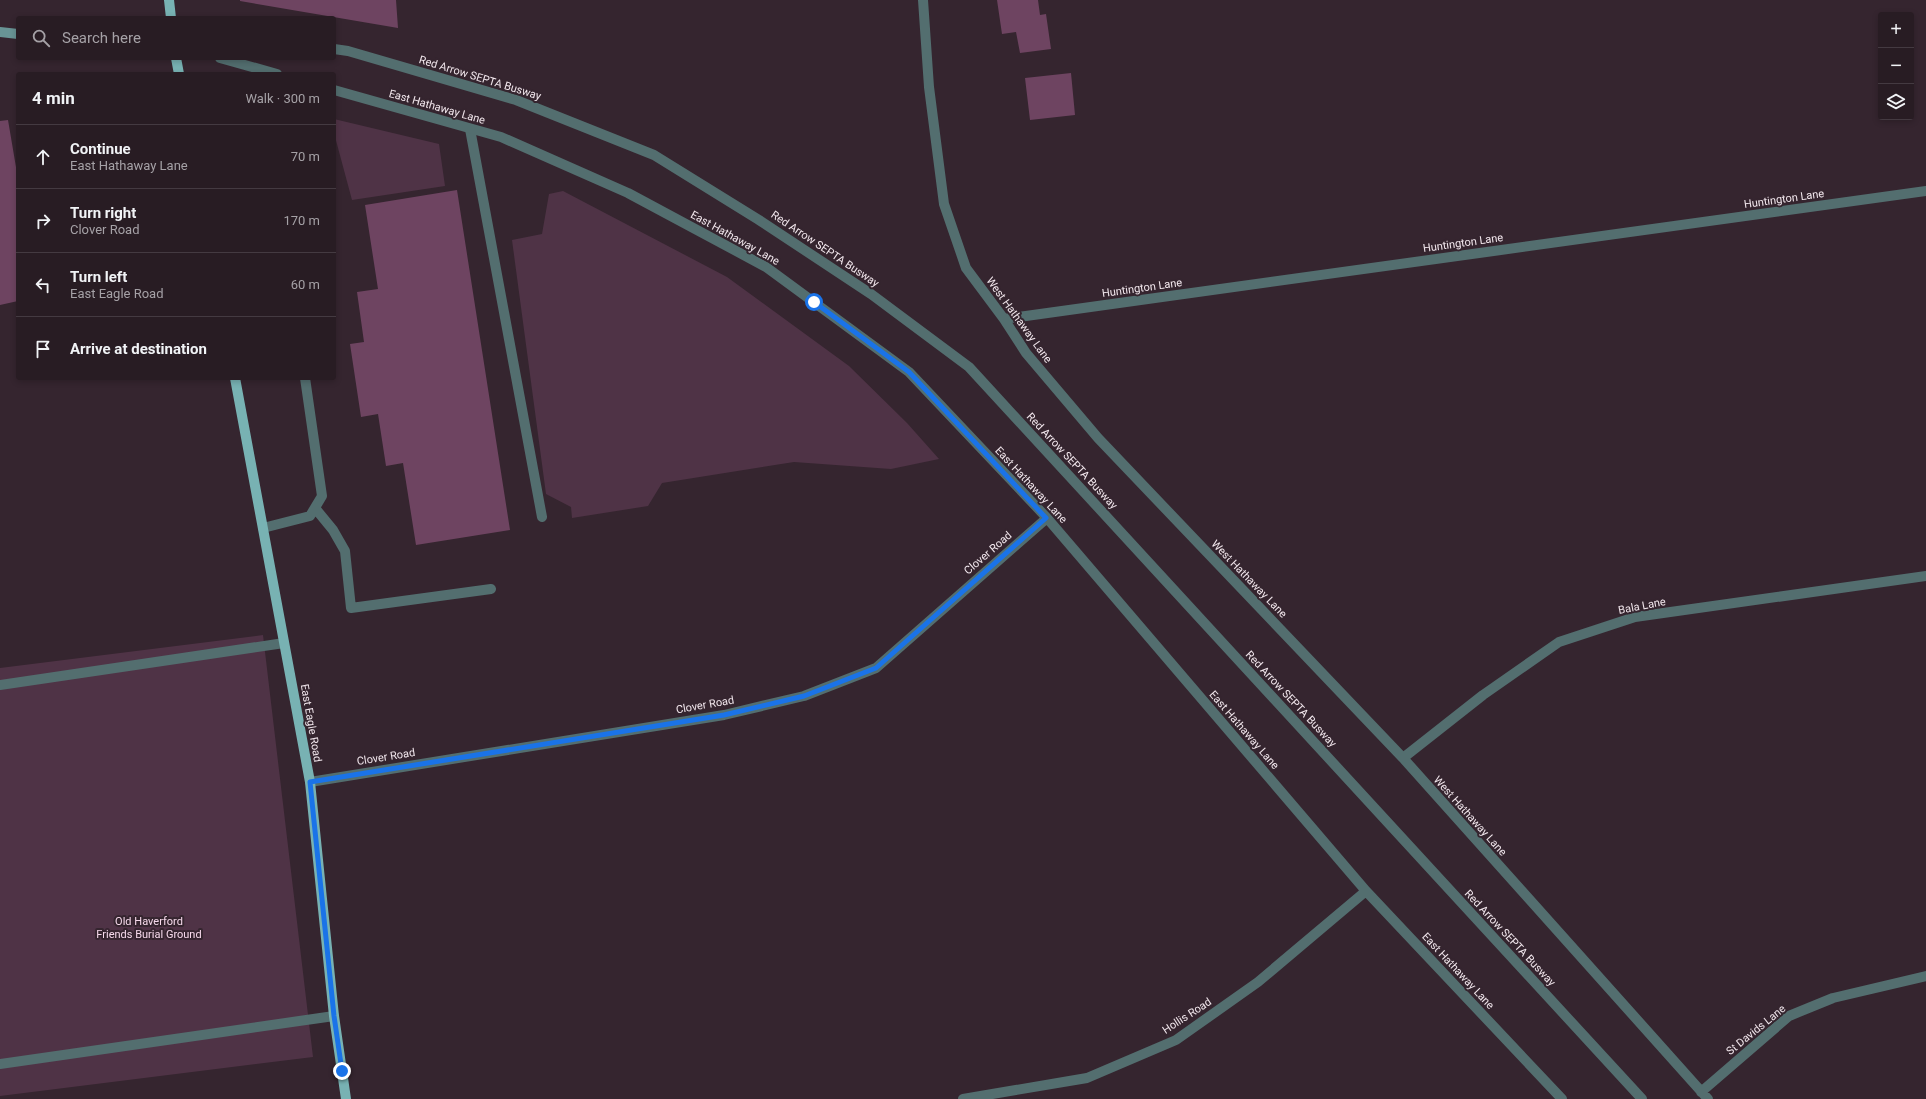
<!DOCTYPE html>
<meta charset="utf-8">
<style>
body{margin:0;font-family:Roboto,sans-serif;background:#342930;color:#f1f3f6}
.controls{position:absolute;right:12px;top:12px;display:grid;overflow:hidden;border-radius:4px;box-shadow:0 2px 6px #0003}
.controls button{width:36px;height:36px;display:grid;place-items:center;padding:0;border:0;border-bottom:1px solid #443a41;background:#281c23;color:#f1f3f6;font:20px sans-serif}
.stop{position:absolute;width:12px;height:12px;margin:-9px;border:3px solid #1a73e8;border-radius:50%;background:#fff}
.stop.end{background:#1a73e8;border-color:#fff;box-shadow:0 1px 4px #0008}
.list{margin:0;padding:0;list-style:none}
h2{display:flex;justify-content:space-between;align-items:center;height:52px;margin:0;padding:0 16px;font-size:17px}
h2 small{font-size:13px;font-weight:400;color:#a5a1a6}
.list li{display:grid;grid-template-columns:26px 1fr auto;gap:12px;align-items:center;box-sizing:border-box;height:64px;padding:0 16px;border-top:1px solid #443a41}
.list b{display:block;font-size:15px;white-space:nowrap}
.list p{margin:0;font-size:13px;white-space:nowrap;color:#a5a1a6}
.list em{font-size:13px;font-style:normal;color:#a5a1a6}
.icon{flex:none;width:22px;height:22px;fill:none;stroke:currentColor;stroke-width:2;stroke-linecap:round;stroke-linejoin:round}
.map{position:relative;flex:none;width:1926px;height:1099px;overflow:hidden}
.search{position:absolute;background:#281c23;box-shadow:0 2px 6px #0003;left:16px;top:16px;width:320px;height:44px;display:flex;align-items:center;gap:10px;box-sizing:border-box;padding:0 14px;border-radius:4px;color:#a5a1a6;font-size:15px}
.panel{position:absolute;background:#281c23;box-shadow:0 2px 6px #0003;left:16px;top:72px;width:320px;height:308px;border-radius:4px}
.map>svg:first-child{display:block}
.green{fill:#4f3346}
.building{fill:#6e4461}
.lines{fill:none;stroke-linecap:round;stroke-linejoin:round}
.lane{stroke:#536e6f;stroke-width:10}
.street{stroke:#536e6f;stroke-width:10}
.secondary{stroke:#689495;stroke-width:10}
.primary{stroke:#78b2b3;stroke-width:10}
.route{stroke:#1a73e8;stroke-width:5}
.labels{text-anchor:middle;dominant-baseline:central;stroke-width:4;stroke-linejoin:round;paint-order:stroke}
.street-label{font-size:11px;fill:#f2e7ed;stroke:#35252f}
.park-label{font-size:11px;fill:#f6d9eb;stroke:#35252f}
</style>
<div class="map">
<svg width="1926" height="1099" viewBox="0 0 1926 1099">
<rect width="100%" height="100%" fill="#35252f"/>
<path class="green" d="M334 119 439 144 445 186 352 200 334 133Z
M563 191 727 277 849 366 907 423 939 459 891 469 794 462 662 483 648 506 572 518 571 507 546 494 512 240 542 234 549 194Z
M263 635 313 1057 0 1096V668Z"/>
<path class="building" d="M240 0H396L398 28 240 1Z
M997 0H1038L1040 15 1046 14 1051 49 1020 53 1016 32 1002 34Z
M1071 73 1075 115 1030 120 1025 78Z
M8 120 18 179V301L0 305V121Z
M457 190 510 530 416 545 403 463 386 466 378 414 361 417 350 344 364 342 357 292 378 289 365 205Z"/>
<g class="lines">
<path class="lane" d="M334 49 348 51 516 100 654 155 759 220 871 294 969 367 1642 1099
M470 129 542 517
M315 508 333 530 345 551 351 608 491 589
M263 528 310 516 322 496 305 378
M0 685 284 643
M0 1064 334 1016"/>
<path class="street" d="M923 0 929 87 944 204 966 268 1004 319 1026 353 1098 438 1403 758 1708 1099
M220 58 277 74
M334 90 501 137 628 193 766 267 909 372 1047 518 1366 891 1562 1099
M1004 319 1926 191
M1403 758 1483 695 1559 642 1635 617 1926 576
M310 782 724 715 804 696 876 668 1047 518
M1701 1092 1789 1016 1833 998 1926 976
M963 1099 1087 1078 1176 1040 1258 982 1366 891"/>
<path class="secondary" d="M0 32 18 34"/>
<path class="primary" d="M169 0 171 18
M176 58 179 74
M235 378 310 782 334 1016 346 1099"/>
</g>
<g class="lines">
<path class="route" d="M342 1071 334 1016 310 782 724 715 804 696 876 668 1046 518 909 372 814 302"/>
</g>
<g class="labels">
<g class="street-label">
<text transform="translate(480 78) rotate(17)">Red Arrow SEPTA Busway</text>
<text transform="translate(437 107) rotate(16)">East Hathaway Lane</text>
<text transform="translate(1784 199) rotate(-8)">Huntington Lane</text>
<text transform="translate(735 238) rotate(29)">East Hathaway Lane</text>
<text transform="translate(1463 243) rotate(-8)">Huntington Lane</text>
<text transform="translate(825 249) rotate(34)">Red Arrow SEPTA Busway</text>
<text transform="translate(1142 288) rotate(-8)">Huntington Lane</text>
<text transform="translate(1019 320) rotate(54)">West Hathaway Lane</text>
<text transform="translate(1072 461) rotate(47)">Red Arrow SEPTA Busway</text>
<text transform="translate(1031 485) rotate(47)">East Hathaway Lane</text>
<text transform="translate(988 553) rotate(-41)">Clover Road</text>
<text transform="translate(1249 579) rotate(46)">West Hathaway Lane</text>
<text transform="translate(1642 606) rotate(-11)">Bala Lane</text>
<text transform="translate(1291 699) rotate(47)">Red Arrow SEPTA Busway</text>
<text transform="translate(705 705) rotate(-10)">Clover Road</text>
<text transform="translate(311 723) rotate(80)">East Eagle Road</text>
<text transform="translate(1244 730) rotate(49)">East Hathaway Lane</text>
<text transform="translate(386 757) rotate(-9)">Clover Road</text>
<text transform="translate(1470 816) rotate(48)">West Hathaway Lane</text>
<text transform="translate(1510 938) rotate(47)">Red Arrow SEPTA Busway</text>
<text transform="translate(1458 971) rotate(47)">East Hathaway Lane</text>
<text transform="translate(1187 1016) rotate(-33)">Hollis Road</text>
<text transform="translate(1756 1030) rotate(-39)">St Davids Lane</text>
</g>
<g class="park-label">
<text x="149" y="921">Old Haverford<tspan x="149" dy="13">Friends Burial Ground</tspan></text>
</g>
</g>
</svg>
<div class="controls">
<button>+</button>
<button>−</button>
<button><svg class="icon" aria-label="layers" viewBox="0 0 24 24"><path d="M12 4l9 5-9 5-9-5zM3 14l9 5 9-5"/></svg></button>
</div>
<div class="stop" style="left:814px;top:302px"></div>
<div class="stop end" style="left:342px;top:1071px"></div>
<div class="search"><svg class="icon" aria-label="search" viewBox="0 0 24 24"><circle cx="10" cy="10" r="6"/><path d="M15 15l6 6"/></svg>Search here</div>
<section class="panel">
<h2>4 min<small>Walk · 300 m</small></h2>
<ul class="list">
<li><svg class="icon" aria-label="ahead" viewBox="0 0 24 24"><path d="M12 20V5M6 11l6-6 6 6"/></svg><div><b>Continue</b><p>East Hathaway Lane</p></div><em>70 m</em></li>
<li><svg class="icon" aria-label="right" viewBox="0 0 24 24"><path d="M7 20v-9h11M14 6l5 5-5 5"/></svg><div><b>Turn right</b><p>Clover Road</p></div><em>170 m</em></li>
<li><svg class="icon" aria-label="left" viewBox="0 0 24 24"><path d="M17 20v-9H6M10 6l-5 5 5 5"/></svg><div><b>Turn left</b><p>East Eagle Road</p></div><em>60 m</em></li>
<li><svg class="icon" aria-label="arrive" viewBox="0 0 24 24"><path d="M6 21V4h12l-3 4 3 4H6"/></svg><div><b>Arrive at destination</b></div></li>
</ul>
</section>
</div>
